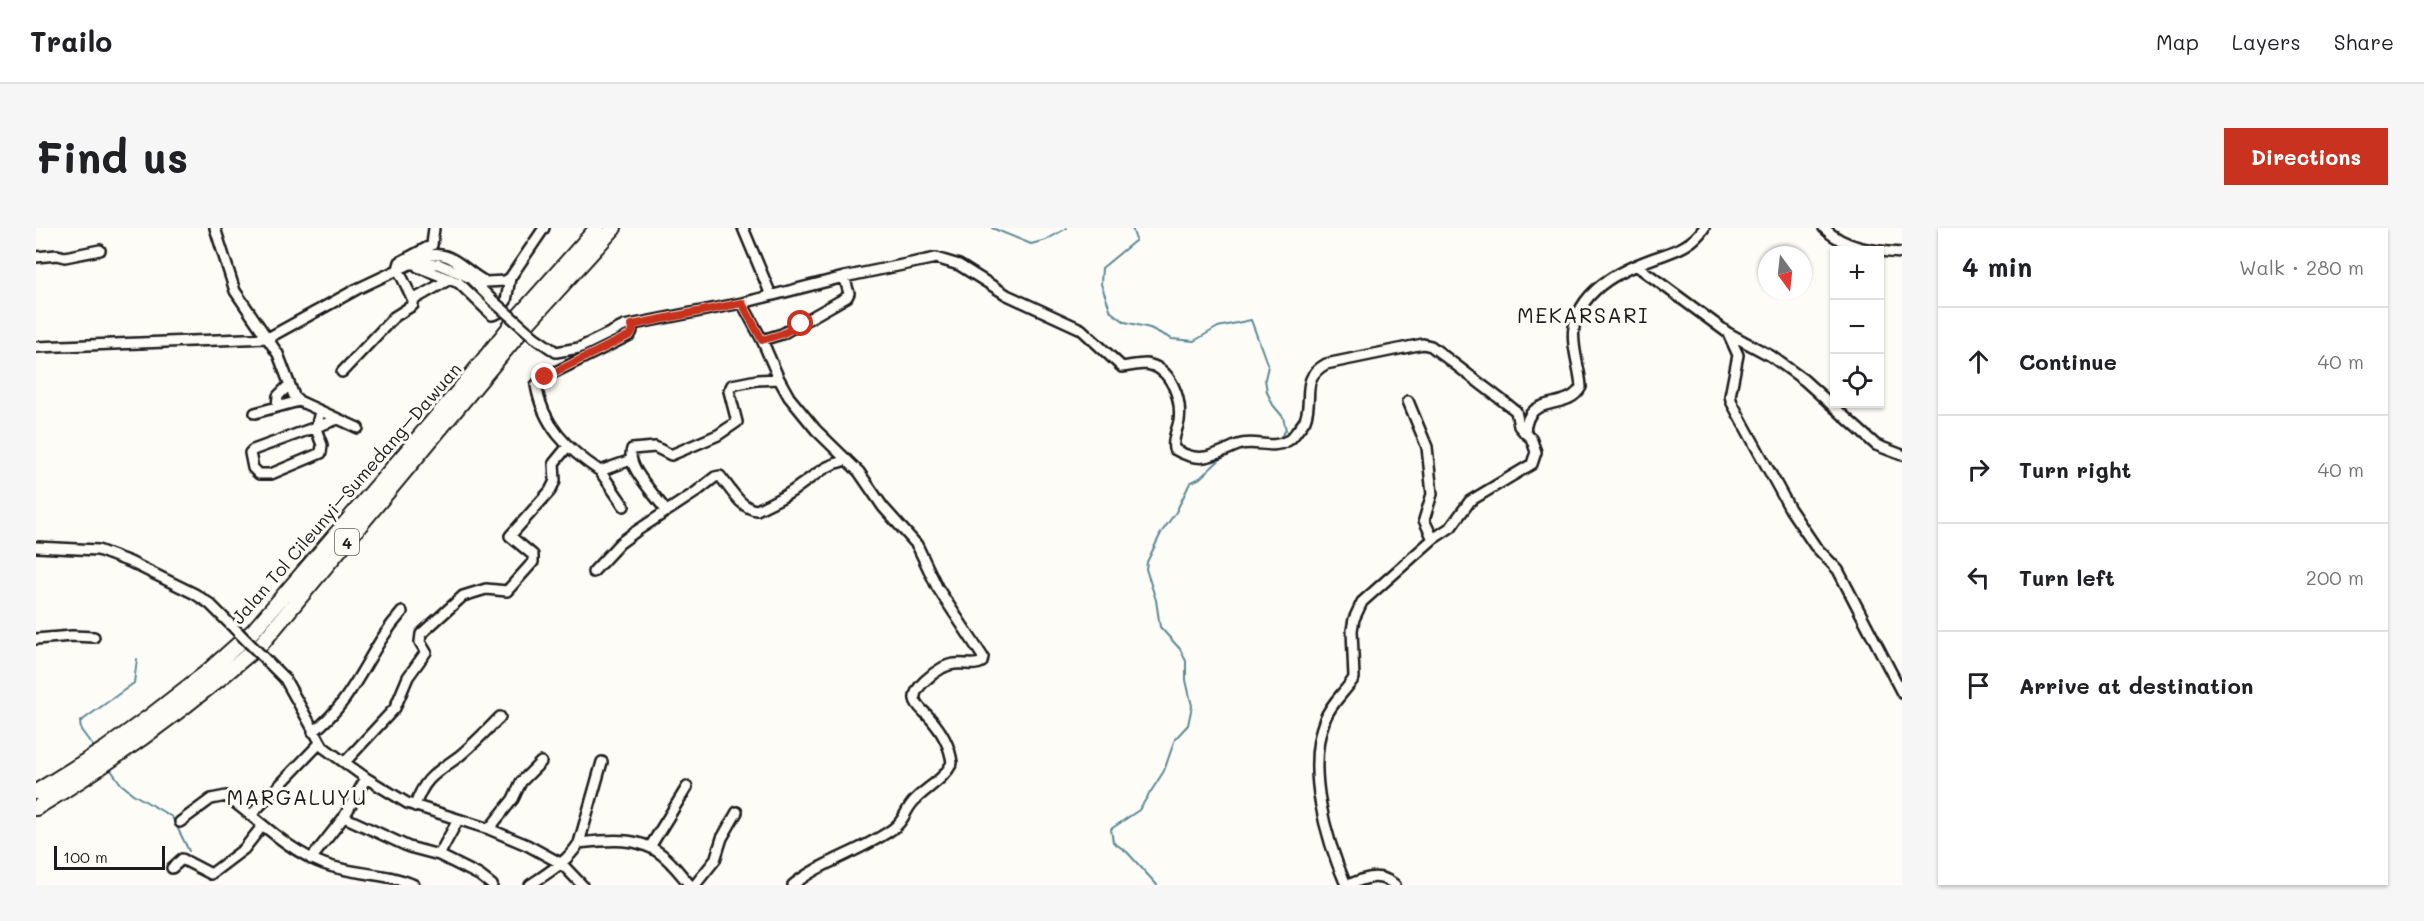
<!DOCTYPE html>
<meta charset="utf-8">
<style>
body{margin:0;font-family:Mali,sans-serif;background:#f6f6f6;color:#202124}
.controls{position:absolute;right:18px;top:18px;display:grid;overflow:hidden;border-radius:0px;box-shadow:0 2px 4px #0004}
.controls button{width:54px;height:54px;display:grid;place-items:center;padding:0;border:0;border-bottom:2px solid #e0e0e0;background:#fff;color:#202124;font:30px sans-serif}
.compass{position:absolute;left:1722px;top:18px;width:54px;height:54px;border-radius:50%;background:#fff;box-shadow:0 2px 4px #0004;rotate:165deg}
.scale{position:absolute;left:18px;bottom:15px;width:111px;box-sizing:border-box;padding-left:6px;border:3px solid #1c1c1c;border-top:0;font-size:16px;line-height:21px;white-space:nowrap;color:#1c1c1c;-webkit-text-stroke:4px #fdfcf7;paint-order:stroke}
.stop{position:absolute;width:18px;height:18px;margin:-14px;border:4px solid #c8321e;border-radius:50%;background:#fff}
.stop.end{background:#c8321e;border-color:#fff;box-shadow:0 2px 6px #0008}
.list{margin:0;padding:0;list-style:none}
h2{display:flex;justify-content:space-between;align-items:center;height:78px;margin:0;padding:0 24px;font-size:26px}
h2 small{font-size:20px;font-weight:400;color:#757577}
.list li{display:grid;grid-template-columns:39px 1fr auto;gap:18px;align-items:center;box-sizing:border-box;height:108px;padding:0 24px;border-top:2px solid #e0e0e0}
.list b{display:block;font-size:22px;white-space:nowrap}
.list em{font-size:20px;font-style:normal;color:#757577}
.icon{flex:none;width:33px;height:33px;fill:none;stroke:currentColor;stroke-width:2;stroke-linecap:round;stroke-linejoin:round}
.map{position:relative;flex:none;width:1866px;height:657px;overflow:hidden;border-radius:0px}
header{display:flex;align-items:center;gap:36px;box-sizing:border-box;height:84px;padding:0 30px;background:#fff;border-bottom:2px solid #e0e0e0}
header strong{font-size:28px}
nav{display:flex;gap:33px;margin-inline-start:auto;font-size:21px}
.intro{display:flex;align-items:center;justify-content:space-between;box-sizing:border-box;height:144px;padding:0 36px}
h1{margin:0;font-size:42px}
.button{padding:15px 27px;border-radius:0px;background:#c8321e;color:#fff;font-size:21px;font-weight:700}
main{display:flex;gap:36px;padding:0 36px}
aside{flex:1;background:#fff;border-radius:0px;box-shadow:0 2px 4px #0004}
.map>svg:first-child{display:block}
.lines{fill:none;stroke-linecap:round;stroke-linejoin:round}
.stream{stroke:#5b8995;stroke-width:2}
.minor-casing{stroke:#1c1c1c;stroke-width:14}
.highway-casing{stroke:#1c1c1c;stroke-width:18}
.minor{stroke:#fdfcf7;stroke-width:9}
.highway{stroke:#fdfcf7;stroke-width:14}
.minor-bridge-casing{stroke:#1c1c1c;stroke-width:14;stroke-linecap:butt}
.minor-bridge{stroke:#fdfcf7;stroke-width:9}
.route{stroke:#c8321e;stroke-width:8}
.labels{text-anchor:middle;dominant-baseline:central;stroke-width:6;stroke-linejoin:round;paint-order:stroke}
.shield{fill:#fdfcf7;stroke:#605f5e;stroke-width:1.5}
.shield-label{font-size:16px;font-weight:bold;fill:#1c1c1c}
.street-label{font-size:18px;fill:#1c1c1c;stroke:#fdfcf7}
.quarter-label{font-size:21px;letter-spacing:1.5px;fill:#1c1c1c;stroke:#fdfcf7}
</style>
<header>
<strong>Trailo</strong>
<nav><a>Map</a><a>Layers</a><a>Share</a></nav>
</header>
<div class="intro"><h1>Find us</h1><a class="button">Directions</a></div>
<main>
<div class="map">
<svg width="1866" height="657" viewBox="0 0 1866 657">
<rect width="100%" height="100%" fill="#fdfcf7"/>
<filter id="ink" filterUnits="userSpaceOnUse"><feTurbulence type="fractalNoise" baseFrequency=".0167" numOctaves="2"/><feDisplacementMap in="SourceGraphic" scale="12" xChannelSelector="R" yChannelSelector="G"/><feConvolveMatrix kernelMatrix="1 2 1 2 8 2 1 2 1" color-interpolation-filters="sRGB"/></filter>
<g filter="url(#ink)">
<g class="lines">
<path class="stream" d="M956 0 995 16 1010 12 1031 0
M1096 0 1100 12 1066 40 1065 56 1075 84 1089 94 1114 100 1136 111 1158 113 1182 99 1215 92 1232 138 1229 151 1231 164 1237 177 1247 189 1250 202 1242 212
M60 522 45 502 44 494 98 455 101 431
M72 538 85 556 97 566 136 589 153 623
M1121 657 1091 624 1077 614 1075 601 1103 582 1128 543 1139 511 1152 497 1156 478 1150 452V433L1144 421 1124 399 1120 372 1110 341 1111 334 1125 305 1140 284 1154 255 1164 250 1189 227"/>
<g class="minor-casing">
<path id="minor" d="M179 0 199 63 242 126 258 168 263 173 322 200
M707 0 735 67
M1788 0C1809 21 1838 23 1866 25
M0 29 21 27 29 29 64 22
M381 31C415 16 425 42 450 54L469 53 474 50 508 0
M1601 38 1692 105 1735 128 1768 152 1840 217 1866 227
M382 39 423 55 456 87 462 85
M377 72 414 51
M470 73 474 50
M706 75 726 112 743 151
M1692 105 1702 127 1694 168 1696 175 1754 281 1779 318 1802 342 1866 465
M498 109 520 124 543 120 588 98 706 75 808 49 900 30 923 37 971 67 1045 101 1086 139C1094 138 1102 136 1110 136 1135 139 1146 171 1143 193 1141 203 1136 211 1138 221 1165 237 1177 227 1202 217 1218 211 1235 222 1251 213 1256 211 1258 207 1261 203 1263 200 1267 196 1269 192 1278 170 1263 151 1290 136L1387 116 1395 118 1480 183 1483 198 1489 205
M726 112 746 106 811 69 813 65 808 49
M0 119 232 110 321 61 374 36H402L426 46 434 50 457 73
M306 144 358 89 377 77V72L362 41 364 34 396 17 398 0
M1372 173 1391 219 1396 266 1388 292 1397 311
M241 179 242 168 252 158
M284 183 280 201 286 217 285 225 235 246H223L217 240 214 225 217 222 302 191
M219 185 263 173
M595 232 564 243C531 221 507 198 500 157L509 149 594 107 596 103V97
M564 243 588 278
M630 283C621 268 589 239 596 221L619 219 635 227 682 207 701 194 693 163 696 157 721 152 743 151 753 169 780 202 823 244 847 279 881 317 901 359 947 429 946 434C937 440 921 431 906 440 897 445 877 460 879 471 880 478 889 484 893 489 905 502 914 518 916 535 907 553 889 560 877 574 869 583 868 593 858 600 827 623 786 633 757 657
M0 319 62 322 94 334 159 366 174 376
M557 344 584 315 599 304 660 264 679 249 684 248C694 260 705 281 721 282 734 275 750 269 762 259 781 246 787 238 811 232
M0 411 36 408 58 409
M249 451 287 519 330 550 371 575 453 601 491 617 526 636 546 657
M277 504C322 469 330 424 366 384
M309 534 359 480 372 449 390 424 384 414 385 406 427 368 450 361 471 363 497 334V327L474 308 514 263 519 253 518 235 532 218
M379 578C388 550 400 545 422 529 437 517 451 502 464 489
M216 586 284 515
M308 589 373 619 403 627 443 647 456 657
M144 594 175 571 190 568C222 591 251 622 288 636 317 647 349 644 378 657
M453 601 477 571 485 554 505 534
M543 615 566 534
M614 619 651 559
M403 627 422 592
M275 631 308 589 330 550
M136 640 146 631 175 646 208 621 227 597
M494 657C513 644 531 634 543 615 570 612 603 608 625 626 636 634 645 647 654 657
M659 657 679 632 686 610 701 584
M1310 657C1290 611 1269 540 1289 491 1295 475 1309 464 1318 450L1316 402 1318 391 1326 374 1397 311 1415 299 1434 273 1496 236 1500 224 1495 210 1489 205C1491 163 1531 185 1545 159 1544 139 1535 119 1538 99 1546 58 1591 39 1627 27 1644 21 1657 16 1668 0
M1312 657C1329 650 1343 644 1359 657"/>
</g>
<g class="highway-casing">
<path id="highway" d="M0 564 69 521 113 489 171 444 217 403 425 160 482 89 561 0
M0 580C83 530 154 478 227 414L491 96 578 0"/>
</g>
<use href="#minor" class="minor"/>
<use href="#highway" class="highway"/>
<g class="minor-bridge-casing">
<path id="minor-bridge" d="M457 73 498 109
M174 376 249 451"/>
</g>
<use href="#minor-bridge" class="minor-bridge"/>
</g>
</g>
<g class="lines" filter="url(#ink)">
<path class="route" d="M509 149 594 107 597 103 596 97 706 75 726 112 746 106 765 96"/>
</g>
<g class="labels">
<rect class="shield" x="299" y="301" width="24" height="26" rx="4.5"/>
<g class="shield-label">
<text x="311" y="314">4</text>
</g>
<g class="street-label">
<text transform="translate(310 265) rotate(-49)">Jalan Tol Cileunyi–Sumedang–Dawuan</text>
</g>
<g class="quarter-label">
<text x="1547" y="86">MEKARSARI</text>
<text x="261" y="568">MARGALUYU</text>
</g>
</g>
</svg>
<div class="controls">
<button>+</button>
<button>−</button>
<button><svg class="icon" aria-label="locate" viewBox="0 0 24 24"><circle cx="12" cy="12" r="6"/><path d="M12 2v4M12 18v4M2 12h4M18 12h4"/></svg></button>
</div>
<svg class="compass" viewBox="-18 -18 36 36"><path d="M0-13l5 13h-10z" fill="#e53935"/><path d="M0 13l5-13h-10z" fill="#757577"/></svg>
<div class="scale">100 m</div>
<div class="stop" style="left:765px;top:96px"></div>
<div class="stop end" style="left:509px;top:149px"></div>
</div>
<aside>
<h2>4 min<small>Walk · 280 m</small></h2>
<ul class="list">
<li><svg class="icon" aria-label="ahead" viewBox="0 0 24 24"><path d="M12 20V5M6 11l6-6 6 6"/></svg><div><b>Continue</b></div><em>40 m</em></li>
<li><svg class="icon" aria-label="right" viewBox="0 0 24 24"><path d="M7 20v-9h11M14 6l5 5-5 5"/></svg><div><b>Turn right</b></div><em>40 m</em></li>
<li><svg class="icon" aria-label="left" viewBox="0 0 24 24"><path d="M17 20v-9H6M10 6l-5 5 5 5"/></svg><div><b>Turn left</b></div><em>200 m</em></li>
<li><svg class="icon" aria-label="arrive" viewBox="0 0 24 24"><path d="M6 21V4h12l-3 4 3 4H6"/></svg><div><b>Arrive at destination</b></div></li>
</ul>
</aside>
</main>
